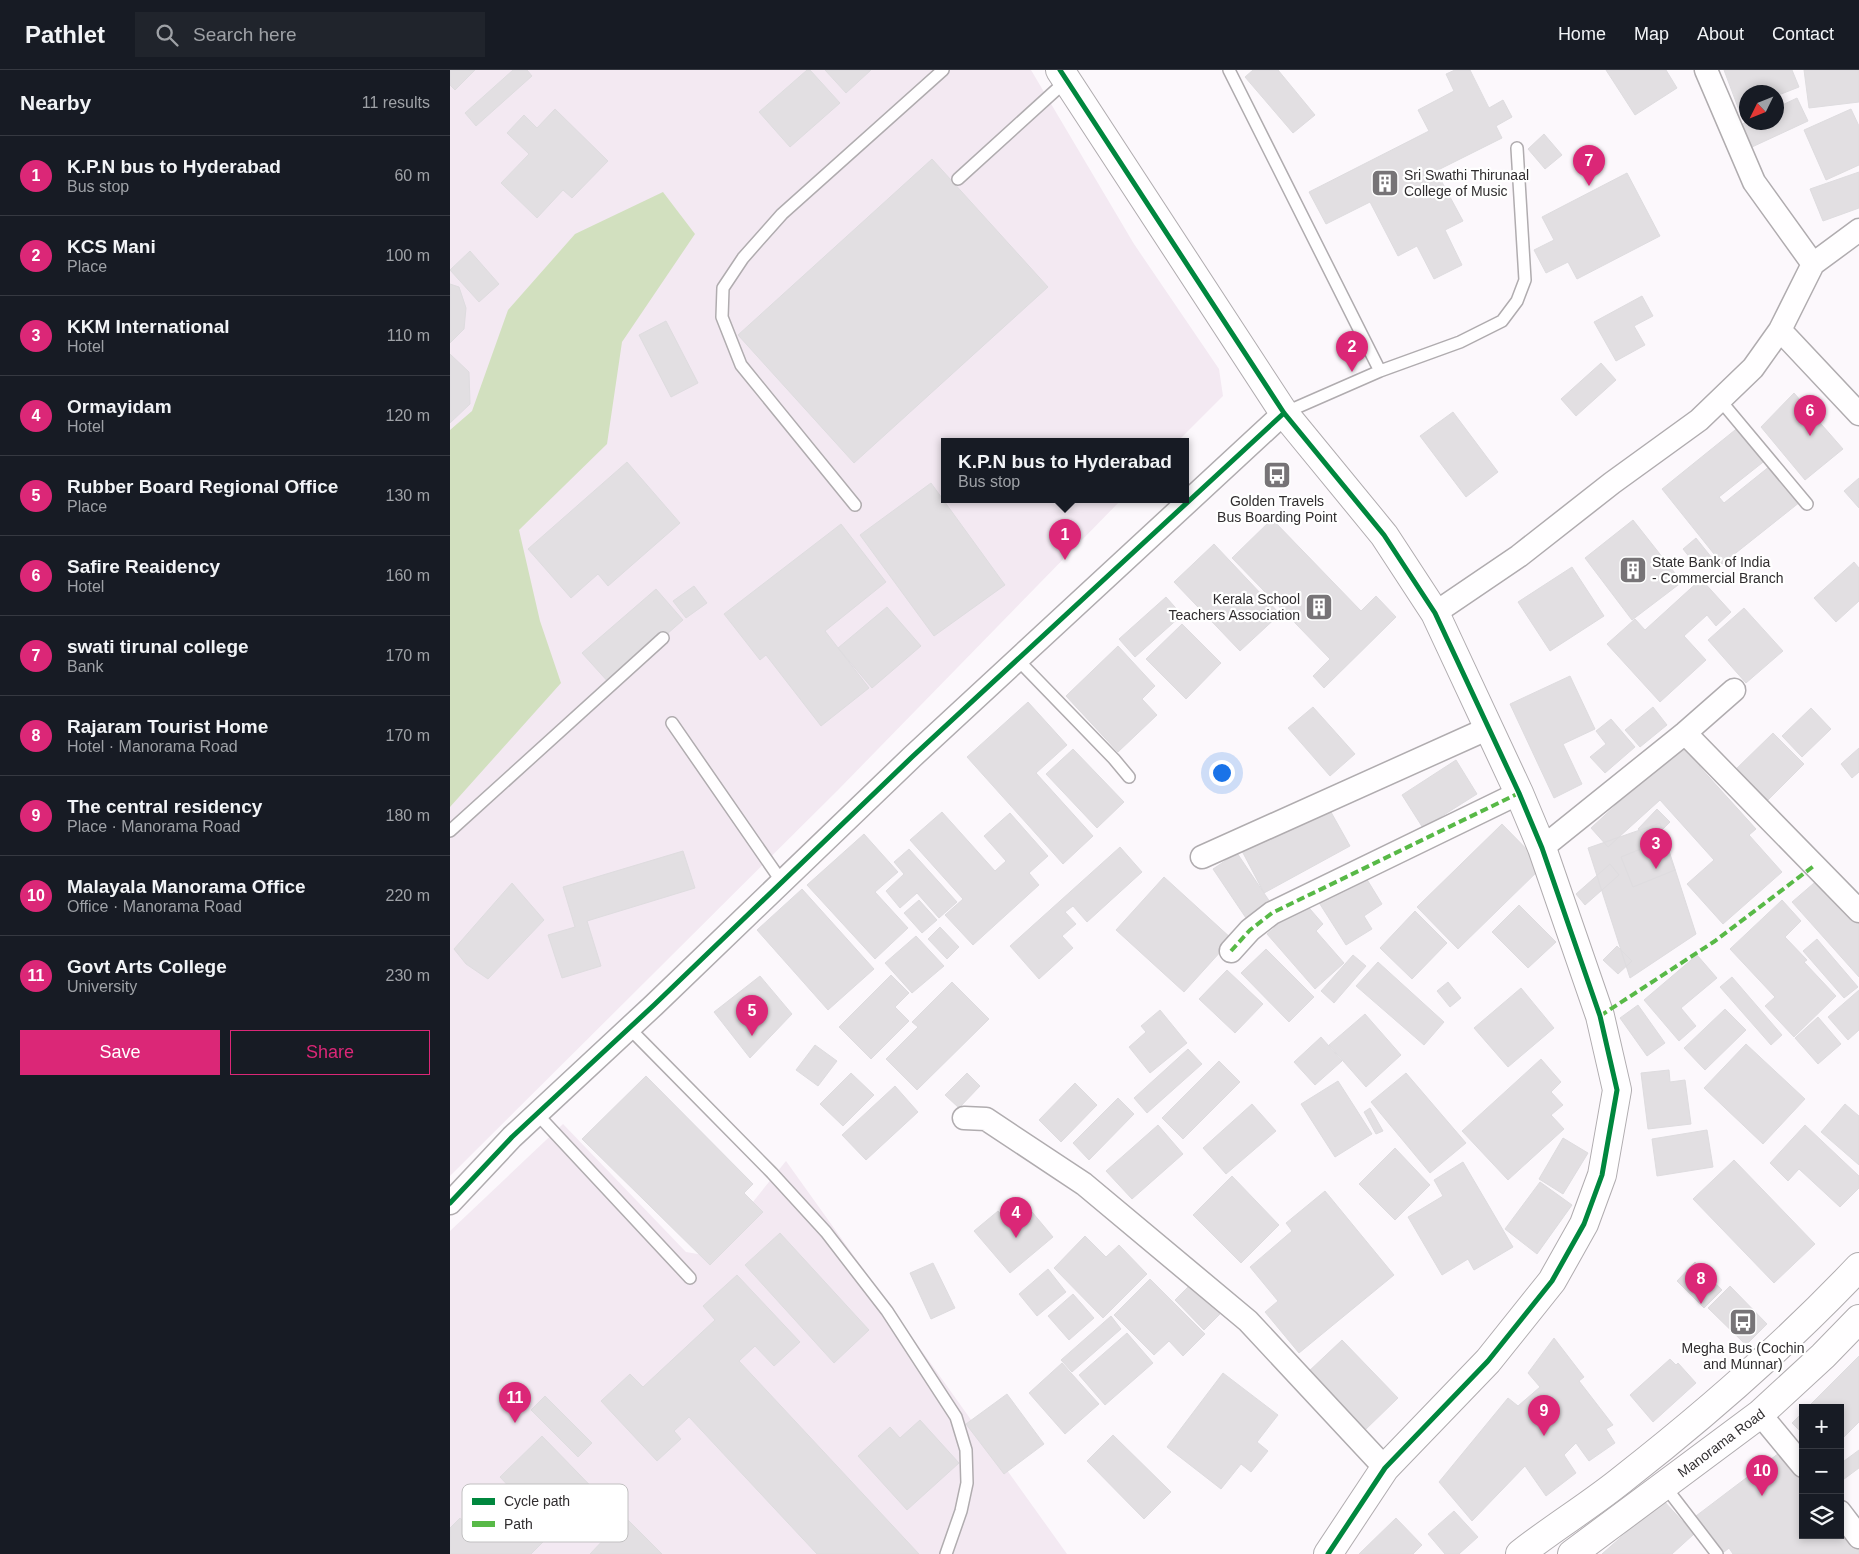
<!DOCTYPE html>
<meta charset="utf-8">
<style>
body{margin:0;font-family:Arial,sans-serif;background:#20242c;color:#f1f3f6}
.controls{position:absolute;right:15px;bottom:15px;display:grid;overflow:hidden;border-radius:0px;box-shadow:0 2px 8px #0003}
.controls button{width:45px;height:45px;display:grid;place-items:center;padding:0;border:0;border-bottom:1px solid #363941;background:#171b24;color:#f1f3f6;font:25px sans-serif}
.compass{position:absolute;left:1289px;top:15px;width:45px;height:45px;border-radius:50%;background:#171b24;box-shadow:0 2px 8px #0003;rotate:227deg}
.you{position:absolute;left:771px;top:702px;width:18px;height:18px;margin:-12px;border:4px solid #fff;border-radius:50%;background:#1a73e8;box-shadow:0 0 0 8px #1a73e833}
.badge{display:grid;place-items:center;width:32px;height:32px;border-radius:50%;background:#db2777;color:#fff;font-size:16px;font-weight:700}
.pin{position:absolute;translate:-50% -41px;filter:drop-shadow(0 1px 2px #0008)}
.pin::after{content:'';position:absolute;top:26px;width:18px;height:15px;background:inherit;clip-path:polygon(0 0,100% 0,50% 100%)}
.popup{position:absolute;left:491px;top:368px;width:248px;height:65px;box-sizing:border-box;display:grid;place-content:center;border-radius:0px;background:#171b24;filter:drop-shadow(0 1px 4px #0005);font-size:16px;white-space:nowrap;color:#9ea1a6}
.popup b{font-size:19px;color:#f1f3f6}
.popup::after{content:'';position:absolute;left:50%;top:100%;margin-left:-10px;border:10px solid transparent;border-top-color:#171b24}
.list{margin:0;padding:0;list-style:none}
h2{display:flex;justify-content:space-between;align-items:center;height:65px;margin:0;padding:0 20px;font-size:21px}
h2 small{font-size:16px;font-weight:400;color:#9ea1a6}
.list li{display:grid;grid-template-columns:32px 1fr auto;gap:15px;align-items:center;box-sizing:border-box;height:80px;padding:0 20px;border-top:1px solid #363941}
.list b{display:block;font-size:19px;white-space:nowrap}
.list p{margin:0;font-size:16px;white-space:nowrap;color:#9ea1a6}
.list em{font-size:16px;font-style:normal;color:#9ea1a6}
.actions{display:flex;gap:10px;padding:15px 20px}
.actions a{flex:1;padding:11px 0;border:1px solid #db2777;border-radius:0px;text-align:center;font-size:18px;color:#db2777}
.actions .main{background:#db2777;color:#fff}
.icon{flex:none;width:28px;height:28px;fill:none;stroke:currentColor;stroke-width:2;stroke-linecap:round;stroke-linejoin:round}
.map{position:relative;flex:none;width:1409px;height:1484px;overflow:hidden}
header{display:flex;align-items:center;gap:30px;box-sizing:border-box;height:70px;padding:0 25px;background:#171b24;border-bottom:1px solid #363941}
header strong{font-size:24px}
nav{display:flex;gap:28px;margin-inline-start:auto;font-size:18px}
.search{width:350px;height:45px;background:#20242c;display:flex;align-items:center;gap:12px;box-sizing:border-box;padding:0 18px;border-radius:0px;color:#9ea1a6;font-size:19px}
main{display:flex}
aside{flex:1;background:#171b24}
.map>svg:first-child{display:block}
.built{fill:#f3e9f2}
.forest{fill:#d2e0bf}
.building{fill:#e2dfe2;stroke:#dedcdf}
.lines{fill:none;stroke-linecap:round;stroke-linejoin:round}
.service-casing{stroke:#b0acaf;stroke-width:14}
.minor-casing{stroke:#b0acaf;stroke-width:25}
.tertiary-casing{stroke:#b0acaf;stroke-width:30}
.secondary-casing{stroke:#b0acaf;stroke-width:30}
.service{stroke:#fffeff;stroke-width:11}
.minor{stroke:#fffeff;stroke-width:22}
.tertiary{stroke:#fffeff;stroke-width:28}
.secondary{stroke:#fffeff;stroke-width:28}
.quiet{stroke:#58b947;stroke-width:4;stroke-dasharray:8 4;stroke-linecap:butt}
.cycleway-casing{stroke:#fff;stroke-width:8}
.cycleway{stroke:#00873e;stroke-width:5}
.labels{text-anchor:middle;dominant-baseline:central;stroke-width:4.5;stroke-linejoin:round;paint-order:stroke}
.poi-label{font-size:14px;fill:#302d2f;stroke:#fff;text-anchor:start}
.street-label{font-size:14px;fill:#302d2f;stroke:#fff}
.key{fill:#fff;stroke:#c1c0c1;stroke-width:1}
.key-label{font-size:14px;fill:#302d2f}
</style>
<header>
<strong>Pathlet</strong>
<div class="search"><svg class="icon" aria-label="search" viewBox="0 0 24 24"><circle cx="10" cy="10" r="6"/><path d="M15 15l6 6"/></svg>Search here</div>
<nav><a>Home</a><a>Map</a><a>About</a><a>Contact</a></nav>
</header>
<main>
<aside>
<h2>Nearby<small>11 results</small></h2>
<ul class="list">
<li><span class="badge">1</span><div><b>K.P.N bus to Hyderabad</b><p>Bus stop</p></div><em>60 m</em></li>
<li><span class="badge">2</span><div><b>KCS Mani</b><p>Place</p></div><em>100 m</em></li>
<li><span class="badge">3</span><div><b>KKM International</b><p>Hotel</p></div><em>110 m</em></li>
<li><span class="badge">4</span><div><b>Ormayidam</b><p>Hotel</p></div><em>120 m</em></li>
<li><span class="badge">5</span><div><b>Rubber Board Regional Office</b><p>Place</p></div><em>130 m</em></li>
<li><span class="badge">6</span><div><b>Safire Reaidency</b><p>Hotel</p></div><em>160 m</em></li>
<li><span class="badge">7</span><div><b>swati tirunal college</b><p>Bank</p></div><em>170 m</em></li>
<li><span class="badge">8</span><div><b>Rajaram Tourist Home</b><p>Hotel · Manorama Road</p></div><em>170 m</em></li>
<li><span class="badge">9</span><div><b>The central residency</b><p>Place · Manorama Road</p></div><em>180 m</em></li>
<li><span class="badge">10</span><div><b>Malayala Manorama Office</b><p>Office · Manorama Road</p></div><em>220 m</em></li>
<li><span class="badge">11</span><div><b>Govt Arts College</b><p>University</p></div><em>230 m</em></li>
</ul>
<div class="actions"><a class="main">Save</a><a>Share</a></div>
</aside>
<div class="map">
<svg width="1409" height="1484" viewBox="0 0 1409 1484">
<rect width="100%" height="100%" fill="#fcf8fc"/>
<path class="built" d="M0 0H581L684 174 769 299 773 326 728 371H495V429H672L388 720 0 1106Z
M113 1054 236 1182 259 1186 336 1091 617 1484H0V1161Z"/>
<path class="forest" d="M213 122 245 164 172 272 157 374 69 460 90 551 111 613 0 737V360L22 341 58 240 125 164Z"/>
<path class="building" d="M0 0H25L5 20 0 15Z
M63 0H77L82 6 26 56 15 43Z
M357 0H360L390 33 340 77 309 42Z
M375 0H421L396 23Z
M803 0H828L865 45 843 63 795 7Z
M1005 0H1020L1039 38 1053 30 1062 47 1046 56 1052 68 986 101 1013 151 995 160 1012 195 984 209 967 176 948 186 920 132 876 154 859 122 979 61 968 40 1004 21 996 4Z
M1156 0H1216L1227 18 1185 45Z
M1274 0H1342L1349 17 1326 26V22H1296V37L1289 40Z
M1354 0H1409V32L1359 38Z
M1347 28 1358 51 1302 77 1291 55 1296 52H1326V38Z
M105 39 158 91 122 128 113 120 87 148 51 113 79 84 57 63 74 45 87 58Z
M1401 39 1409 56V95L1376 110 1354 60Z
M1094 64 1112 85 1095 99 1078 79Z
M482 89 598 217 404 393 288 265Z
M1409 102V138L1373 151 1360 119Z
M1177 103 1210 166 1127 209 1118 192 1096 203 1084 180 1104 170 1092 147Z
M20 181 49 214 29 232 0 200Z
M0 214 9 217 16 238 14 259 0 273Z
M1192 226 1203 246 1184 256 1195 275 1166 291 1144 252Z
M216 251 248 313 221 327 189 265Z
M0 284 19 302 20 334 0 353Z
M1151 293 1166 310 1126 346 1111 329Z
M1344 323 1393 379 1355 410 1311 357Z
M1003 342 1048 402 1016 427 970 366Z
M1290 356 1317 389 1269 427 1274 433 1320 396 1350 432 1272 494 1212 419Z
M177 392 230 453 158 516 148 504 121 528 78 479Z
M1409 408V438L1394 421Z
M481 413 555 515 484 566 410 465Z
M822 449 911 541 926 526 946 547 874 618 863 606 880 589 782 488Z
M1183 450 1232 512 1182 550 1135 488Z
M391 454 436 512 375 561 419 618 371 656 316 585 310 590 274 544Z
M1246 468 1262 488 1249 499 1233 479Z
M764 474 830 544 790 581 724 512Z
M1404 492 1409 498V531L1386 552 1364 528Z
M1122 497 1154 546 1100 581 1068 532Z
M1251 509 1281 542 1266 556 1257 545 1234 566 1256 590 1210 632 1157 574 1185 549 1195 560Z
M244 516 257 533 236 548 223 531Z
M206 519 233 550 160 614 132 583Z
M716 527 732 545 685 587 669 569Z
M437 537 471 576 422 618 388 578Z
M1294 538 1333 581 1296 613 1258 570Z
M732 554 771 593 736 629 696 589Z
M668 576 705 616 692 629 707 645 668 682 616 626Z
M1120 606 1145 659 1113 674 1132 714 1104 728 1060 634Z
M578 632 617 675 586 703 643 766 613 794 517 687Z
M863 637 905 684 880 706 838 658Z
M1203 637 1217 655 1190 677 1175 660Z
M1361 638 1381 659 1352 687 1332 666Z
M1161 649 1185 677 1155 703 1140 687 1156 674 1146 661Z
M1323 663 1354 694 1314 734 1283 702Z
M1232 674 1250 695 1249 696 1306 759 1299 765 1332 802 1273 854 1237 814 1264 790 1210 730 1158 777 1141 758Z
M1409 678V702L1402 708 1391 694Z
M623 679 674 732 647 758 596 704Z
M1006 690 1027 724 973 758 952 725Z
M877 735 900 776 814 823 792 781Z
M1207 739 1220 752 1200 772 1188 759Z
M492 742 545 801 556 791 534 766 560 743 598 786 579 803 589 815 523 875 495 845 513 829 460 770Z
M1210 753 1246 864 1180 908 1138 778Z
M1052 754 1093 796 1008 879 967 837Z
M414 764 448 802 425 822 458 858 425 889 357 815Z
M1213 770 1225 800 1183 817 1171 787Z
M670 777 692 802 637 852 623 836 615 842 626 854 612 866 623 878 589 909 560 876Z
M459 779 507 832 489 848 467 823 450 838 436 821 454 804 444 792Z
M233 781 245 818 137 851 151 896 112 908 98 865 125 857 113 817Z
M787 783 820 832 796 848 763 799Z
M1160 794 1169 805 1135 835 1126 824Z
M913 803 932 834 914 846 922 859 896 875 868 831Z
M714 807 782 869 734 922 666 860Z
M1371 807 1409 851V907L1342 832Z
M62 813 94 850 38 909 16 894 4 879Z
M352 819 424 899 378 940 307 860Z
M469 830 487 850 472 863 454 843Z
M1332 830 1351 851 1335 867 1357 890 1354 892 1386 926 1344 967 1315 936 1325 927 1280 879Z
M854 832 873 854 866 861 894 893 865 919 817 864Z
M1069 835 1106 872 1078 898 1042 862Z
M965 841 997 873 962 909 930 878Z
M490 857 509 877 497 889 478 869Z
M466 866 494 896 462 923 435 893Z
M1367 869 1408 917 1394 928 1353 881Z
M1167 876 1182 891 1168 904 1153 890Z
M816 879 864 927 839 952 791 903Z
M903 885 916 896 884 933 871 921Z
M1247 885 1267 908 1231 938 1246 956 1229 971 1194 930Z
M928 892 994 952 974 975 906 916Z
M777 900 813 934 785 963 749 929Z
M441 905 459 923 445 937 459 951 421 989 389 957Z
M310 906 342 944 300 988 264 942Z
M1282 907 1332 965 1321 975 1270 917Z
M502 912 539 949 467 1020 436 989 468 957 462 952Z
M998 912 1011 928 1000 937 987 921Z
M1071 918 1104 958 1058 997 1024 958Z
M1409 920V960L1398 970 1378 947Z
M1188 935 1215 973 1197 986 1170 948Z
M1275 939 1296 960 1255 1000 1234 978Z
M710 940 737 973 700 1003 679 977 696 962 691 956Z
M915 944 951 985 916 1017 879 975Z
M1368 947 1391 974 1368 994 1345 968Z
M871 967 892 991 865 1015 844 992Z
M1296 974 1355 1029 1313 1074 1254 1018Z
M365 975 387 991 368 1016 346 1000Z
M738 979 752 994 697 1043 684 1028Z
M1091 989 1111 1012 1101 1022 1113 1035 1101 1045 1114 1059 1058 1110 1012 1061Z
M769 991 790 1012 733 1069 712 1048Z
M1219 1000 1220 1012 1235 1010 1241 1054 1198 1059 1191 1003Z
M401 1003 424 1025 393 1056 370 1034Z
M517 1003 530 1016 509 1038 495 1025Z
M956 1003 1016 1073 980 1103 921 1032Z
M196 1006 303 1114 294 1123 313 1142 260 1195 132 1069Z
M888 1011 922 1064 885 1087 851 1034Z
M625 1013 647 1035 611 1072 589 1050Z
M445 1016 468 1042 416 1090 392 1065Z
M668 1028 684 1044 639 1090 623 1073Z
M802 1034 826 1061 776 1104 753 1078Z
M1395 1034 1409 1046V1095L1371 1062Z
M920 1038 933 1061 926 1064 914 1042Z
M708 1055 733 1084 682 1129 656 1101Z
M1355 1055 1409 1106V1118L1390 1137 1349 1099 1338 1111 1320 1093Z
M1257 1060 1263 1097 1207 1106 1202 1069Z
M1113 1068 1138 1083 1113 1124 1089 1109Z
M945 1078 980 1115 945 1150 909 1114Z
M1284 1090 1365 1174 1324 1213 1243 1129Z
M1013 1092 1063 1177 1024 1200 1018 1189 992 1205 958 1147 993 1126 984 1110Z
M782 1106 829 1155 791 1193 743 1145Z
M1090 1112 1122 1135 1087 1184 1055 1159Z
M875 1121 944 1205 849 1283 815 1242 828 1231 800 1197 842 1161 836 1153Z
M577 1136 603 1167 560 1203 524 1161 548 1141 557 1152Z
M330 1163 419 1260 384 1293 295 1195Z
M635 1166 656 1187 669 1175 697 1204 653 1248 604 1198Z
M1245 1192 1272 1220 1254 1238 1227 1211Z
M483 1193 505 1238 481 1249 460 1203Z
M598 1199 616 1222 587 1246 569 1224Z
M287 1205 350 1272 324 1296 305 1276 289 1291 469 1484H367L239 1347 224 1361 231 1369 207 1391 151 1331 180 1304 193 1317 265 1250 253 1236Z
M700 1209 755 1264 733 1286 719 1271 704 1285 664 1245Z
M745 1210 774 1240 754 1260 725 1230Z
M1280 1216 1317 1254 1296 1275 1258 1238Z
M623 1224 644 1248 619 1270 598 1246Z
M661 1246 671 1259 622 1302 611 1290Z
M677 1263 703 1293 655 1335 629 1305Z
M1104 1268 1134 1307 1129 1311 1163 1355 1156 1359 1165 1373 1139 1391 1126 1373 1114 1385 1126 1403 1096 1426 1075 1396 1022 1451 989 1412 1058 1328 1068 1336 1090 1317 1078 1303Z
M892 1270 948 1328 914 1361 857 1303Z
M1409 1286V1352L1390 1371V1338H1357Z
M1220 1289 1226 1295 1228 1293 1246 1313 1203 1352 1180 1325Z
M612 1293 649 1334 615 1364 579 1323Z
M773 1303 828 1345 807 1372 818 1381 801 1402 791 1394 771 1419 717 1377Z
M557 1324 594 1374 554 1404 516 1354Z
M95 1326 142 1373 128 1387 81 1340Z
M1353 1342V1364L1342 1353Z
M470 1350 509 1393 457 1440 408 1386 440 1357 450 1368Z
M663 1365 721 1422 694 1449 637 1391Z
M92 1366 164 1440 132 1472 113 1452 81 1484H0V1458L10 1448 25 1462 65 1423 50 1407Z
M1333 1380 1353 1406V1465H1390V1455L1409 1480V1484H1283L1279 1478 1274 1482 1246 1446Z
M1409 1380V1398L1390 1412V1394Z
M1213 1430 1244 1464 1222 1484H1152Z
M1004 1441 1028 1467 1009 1484H995L978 1464Z
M175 1447 212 1484H140Z
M946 1448 972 1475 963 1484H909Z"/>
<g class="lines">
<g class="service-casing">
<path id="service" d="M779 0 930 301
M508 109 617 10
M1270 330 1357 434
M834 343 930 301 1010 272 1052 251 1067 231 1075 210 1067 78
M405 435 291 295 272 247 273 218 293 188 332 144 493 0
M568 590 664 689 679 707
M222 653 332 812
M0 761 213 568
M179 958 322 1103 376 1162 437 1241 506 1347 516 1380 517 1413 511 1441 496 1484
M87 1044 240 1208
M1214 1415 1267 1484"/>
</g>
<g class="minor-casing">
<path id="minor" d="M1256 0 1304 112 1363 194
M1330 260 1409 344
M985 543 1069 486 1162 413 1249 350 1303 298 1330 260 1363 194 1409 160
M1235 663 1409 841
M1092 778 1235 663 1284 620
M752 787 1039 658
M781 881 800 860 822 843 1069 723
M514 1048 536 1049 634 1114 798 1251 935 1398
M0 1133 62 1067 204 935 462 687 834 343
M1310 1344 1353 1396
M1390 1442 1409 1467"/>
</g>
<g class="tertiary-casing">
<path id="tertiary" d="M610 0 834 343 934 465 985 543 1069 723 1092 778 1150 946 1167 1020 1152 1105 1134 1154 1102 1211 1038 1291 935 1398 878 1484"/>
</g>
<g class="secondary-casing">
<g id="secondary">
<path d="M1070 1484C1104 1457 1141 1435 1174 1408 1257 1343 1337 1273 1409 1197"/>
<path id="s1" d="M1122 1484 1310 1344 1373 1286 1409 1249"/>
</g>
</g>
<use href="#service" class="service"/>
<use href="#minor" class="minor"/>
<use href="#tertiary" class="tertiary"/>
<use href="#secondary" class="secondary"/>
<path class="quiet" d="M781 881 800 860 822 843 1069 723
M1150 946 1265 871 1365 795"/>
<g class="cycleway-casing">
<path id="cycleway" d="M610 0 834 343 934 465 985 543 1069 723 1092 778 1150 946 1167 1020 1152 1105 1134 1154 1102 1211 1038 1291 935 1398 878 1484
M0 1133 62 1067 204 935 462 687 834 343"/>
</g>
<use href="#cycleway" class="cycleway"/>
</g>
<defs>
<g id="building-square" transform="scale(1.4375)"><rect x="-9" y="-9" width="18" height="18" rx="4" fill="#777477" stroke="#fff"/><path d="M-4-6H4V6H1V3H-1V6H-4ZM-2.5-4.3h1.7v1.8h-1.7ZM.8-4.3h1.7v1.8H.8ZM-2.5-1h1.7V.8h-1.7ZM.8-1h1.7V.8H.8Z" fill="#fff"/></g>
<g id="bus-square" transform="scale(1.4375)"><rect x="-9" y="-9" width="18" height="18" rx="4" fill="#777477" stroke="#fff"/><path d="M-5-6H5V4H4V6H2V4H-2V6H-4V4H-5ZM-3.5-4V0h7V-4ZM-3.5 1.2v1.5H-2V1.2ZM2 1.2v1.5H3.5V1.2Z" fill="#fff"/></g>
</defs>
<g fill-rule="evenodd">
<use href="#building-square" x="935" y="113"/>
<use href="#bus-square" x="827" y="405"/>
<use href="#building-square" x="1183" y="500"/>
<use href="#building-square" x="869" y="537"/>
<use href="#bus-square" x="1293" y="1252"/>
</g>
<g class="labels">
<g class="poi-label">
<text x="954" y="105">Sri Swathi Thirunaal<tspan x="954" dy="16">College of Music</tspan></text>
<text x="827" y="431" text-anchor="middle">Golden Travels<tspan x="827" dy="16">Bus Boarding Point</tspan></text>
<text x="1202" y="492">State Bank of India<tspan x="1202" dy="16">- Commercial Branch</tspan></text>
<text x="850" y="529" text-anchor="end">Kerala School<tspan x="850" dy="16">Teachers Association</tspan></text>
<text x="1293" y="1278" text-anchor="middle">Megha Bus (Cochin<tspan x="1293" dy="16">and Munnar)</tspan></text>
</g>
<g class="street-label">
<text stroke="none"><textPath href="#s1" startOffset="186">Manorama Road</textPath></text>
</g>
</g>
<rect x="12" y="1414" width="166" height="58" rx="8" class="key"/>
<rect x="22" y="1428" width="23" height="7" fill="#00873e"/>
<rect x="22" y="1451" width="23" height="6" fill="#58b947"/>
<g class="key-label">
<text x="54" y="1436">Cycle path</text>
<text x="54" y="1459">Path</text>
</g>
</svg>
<div class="controls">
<button>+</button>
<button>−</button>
<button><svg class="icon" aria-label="layers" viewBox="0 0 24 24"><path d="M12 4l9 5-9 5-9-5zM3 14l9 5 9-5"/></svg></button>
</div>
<svg class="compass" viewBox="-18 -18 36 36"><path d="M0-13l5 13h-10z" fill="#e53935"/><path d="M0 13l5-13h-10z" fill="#9ea1a6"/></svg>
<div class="you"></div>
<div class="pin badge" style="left:615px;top:490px">1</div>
<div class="popup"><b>K.P.N bus to Hyderabad</b>Bus stop</div>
<div class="pin badge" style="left:902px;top:302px">2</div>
<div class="pin badge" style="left:1206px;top:799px">3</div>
<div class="pin badge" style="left:566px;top:1168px">4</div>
<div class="pin badge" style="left:302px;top:966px">5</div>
<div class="pin badge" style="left:1360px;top:366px">6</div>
<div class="pin badge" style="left:1139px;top:116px">7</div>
<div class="pin badge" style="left:1251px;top:1234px">8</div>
<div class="pin badge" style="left:1094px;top:1366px">9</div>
<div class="pin badge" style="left:1312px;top:1426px">10</div>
<div class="pin badge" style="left:65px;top:1353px">11</div>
</div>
</main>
